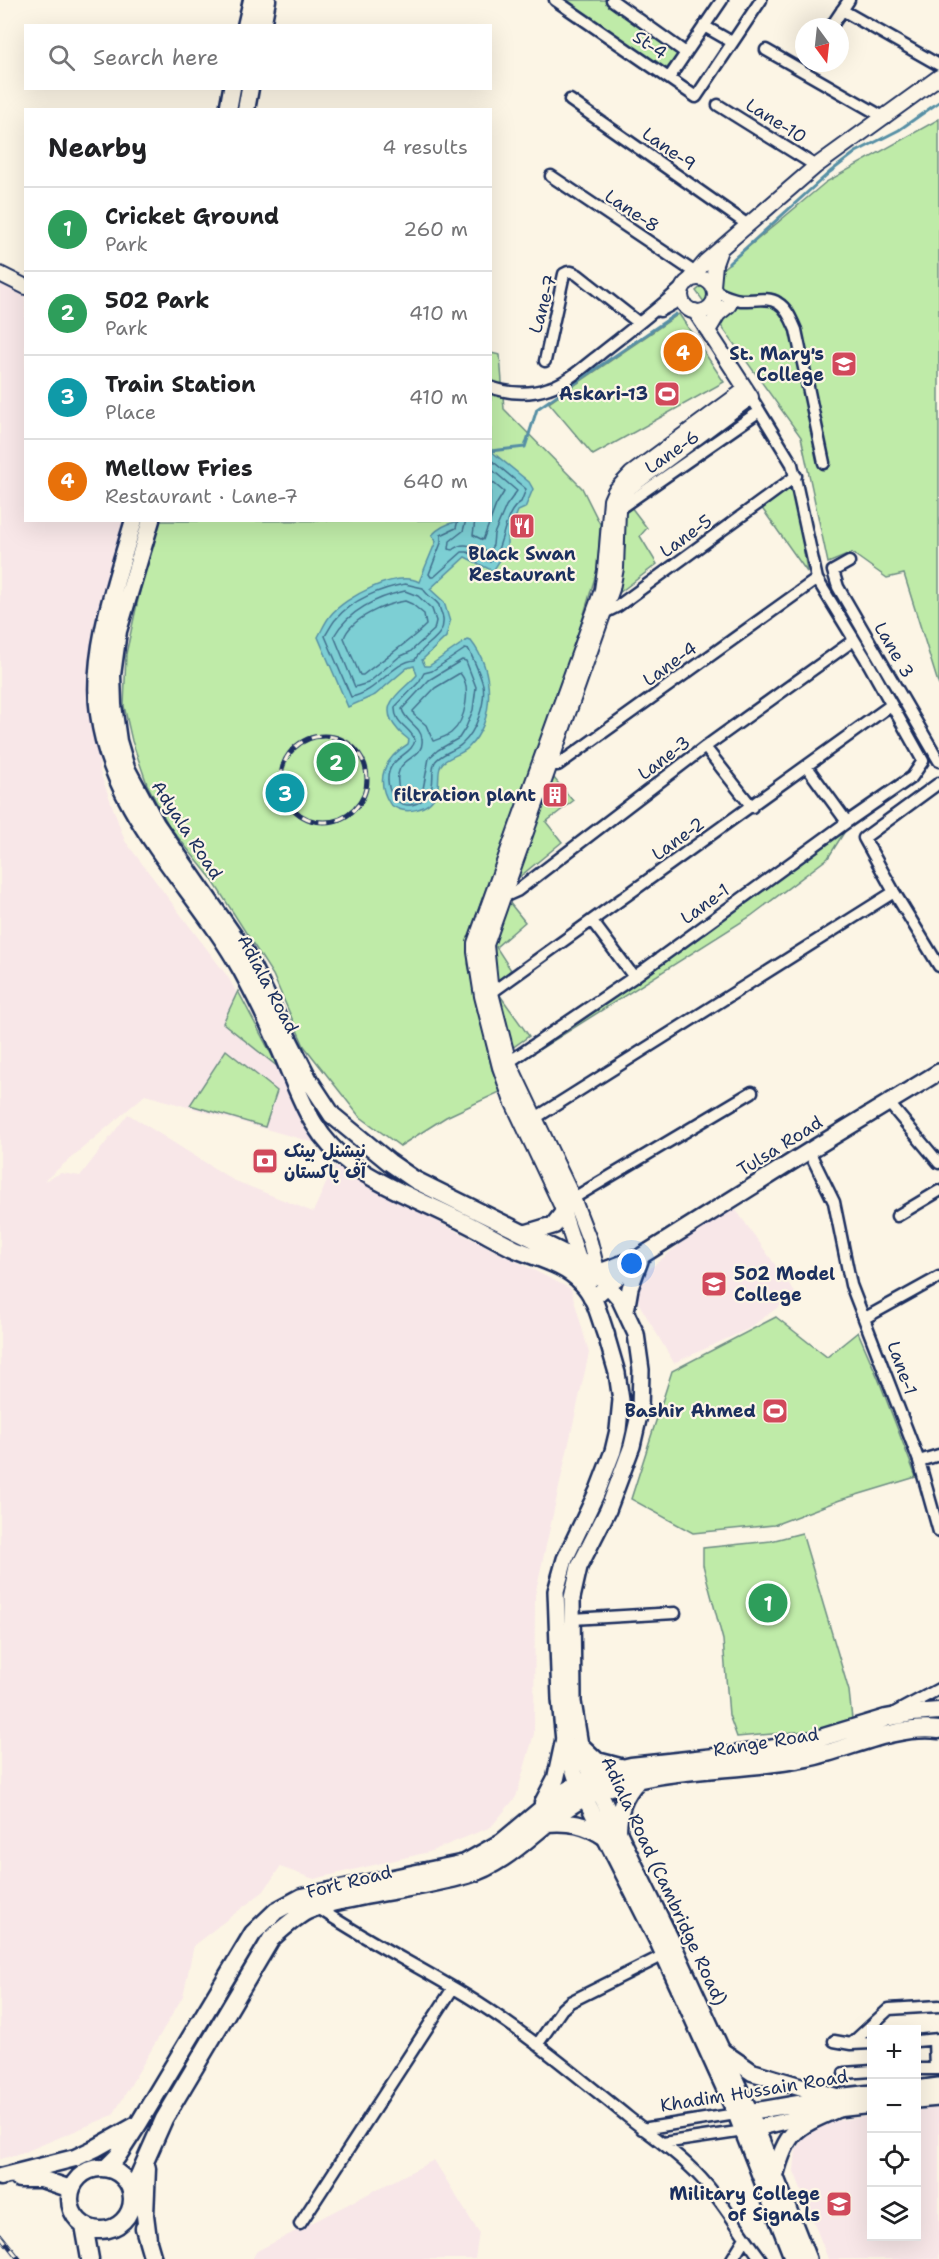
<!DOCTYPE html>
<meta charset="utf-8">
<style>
body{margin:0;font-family:"Shantell Sans","Playpen Sans Arabic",sans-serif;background:#f2f2f2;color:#202124}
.controls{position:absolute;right:18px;bottom:18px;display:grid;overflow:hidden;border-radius:0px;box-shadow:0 6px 24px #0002}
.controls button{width:54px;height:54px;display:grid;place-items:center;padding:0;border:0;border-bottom:2px solid #e0e0e0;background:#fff;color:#202124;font:30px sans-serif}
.compass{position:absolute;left:795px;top:18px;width:54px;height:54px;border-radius:50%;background:#fff;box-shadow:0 6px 24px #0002;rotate:165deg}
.you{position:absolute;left:632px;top:1264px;width:21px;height:21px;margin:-15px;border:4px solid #fff;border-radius:50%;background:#1a73e8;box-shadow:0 0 0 9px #1a73e833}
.badge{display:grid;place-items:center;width:39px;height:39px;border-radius:50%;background:#d1495b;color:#fff;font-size:20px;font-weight:700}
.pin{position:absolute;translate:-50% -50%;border:3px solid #fff;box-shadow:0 2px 6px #0006}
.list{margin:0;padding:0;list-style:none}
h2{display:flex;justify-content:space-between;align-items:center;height:78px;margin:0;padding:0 24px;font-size:26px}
h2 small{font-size:20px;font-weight:400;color:#757577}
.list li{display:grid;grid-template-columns:39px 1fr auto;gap:18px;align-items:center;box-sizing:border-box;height:84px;padding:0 24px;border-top:2px solid #e0e0e0}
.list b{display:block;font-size:22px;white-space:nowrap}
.list p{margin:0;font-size:20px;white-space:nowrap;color:#757577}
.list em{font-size:20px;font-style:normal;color:#757577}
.icon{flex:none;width:33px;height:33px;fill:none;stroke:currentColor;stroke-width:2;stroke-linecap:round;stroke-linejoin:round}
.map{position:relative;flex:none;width:939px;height:2259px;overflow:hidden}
.search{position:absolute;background:#fff;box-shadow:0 6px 24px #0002;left:24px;top:24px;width:468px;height:66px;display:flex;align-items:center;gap:15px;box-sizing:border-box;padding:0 21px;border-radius:0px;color:#757577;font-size:22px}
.panel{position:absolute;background:#fff;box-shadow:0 6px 24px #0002;left:24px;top:108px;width:468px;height:414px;border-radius:0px}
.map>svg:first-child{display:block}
.built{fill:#f8e7e8}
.green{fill:#bfeba8;stroke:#6d8d83;stroke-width:1.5}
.water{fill:#7dcfd4;stroke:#568fa5;stroke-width:1.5}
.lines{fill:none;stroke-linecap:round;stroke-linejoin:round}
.shore{stroke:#426f8d;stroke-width:1.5}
.stream{stroke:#568fa5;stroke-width:3}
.minor-casing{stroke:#1b2f5e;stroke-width:15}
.tertiary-casing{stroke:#1b2f5e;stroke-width:18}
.secondary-casing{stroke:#1b2f5e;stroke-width:20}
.primary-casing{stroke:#1b2f5e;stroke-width:21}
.minor{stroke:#fcf5e5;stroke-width:10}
.tertiary{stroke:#fcf5e5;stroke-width:14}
.secondary{stroke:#fcf5e5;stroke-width:15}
.primary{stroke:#fcf5e5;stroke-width:16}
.rail-casing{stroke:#1b2f5e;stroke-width:5}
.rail{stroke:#fcf5e5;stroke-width:3;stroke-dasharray:9;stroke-linecap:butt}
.labels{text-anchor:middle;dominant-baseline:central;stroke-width:4.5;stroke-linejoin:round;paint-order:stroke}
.street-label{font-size:18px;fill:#1b2f5e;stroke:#fcf5e5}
.poi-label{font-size:18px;font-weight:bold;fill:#1b2f5e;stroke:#fcf5e5;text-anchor:end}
</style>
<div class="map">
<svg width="939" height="2259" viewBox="0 0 939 2259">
<rect width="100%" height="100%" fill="#fcf5e5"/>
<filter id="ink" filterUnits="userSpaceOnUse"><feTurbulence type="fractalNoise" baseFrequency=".0167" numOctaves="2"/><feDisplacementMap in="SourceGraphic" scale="12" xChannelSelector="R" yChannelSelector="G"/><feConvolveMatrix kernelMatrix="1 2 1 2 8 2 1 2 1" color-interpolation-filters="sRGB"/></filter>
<g filter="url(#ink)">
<path class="built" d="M0 282 25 294 26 520 123 521 91 641 100 772 125 841 228 977 319 1144 145 1095 44 1181 61 1173 80 1176 128 1114 233 1180 313 1212 334 1166 452 1229 571 1289 589 1353 535 1595 534 1734 516 1797 491 1827 429 1852 314 1879 280 1867 264 1891 194 1945 183 1996 113 2115 20 2154 0 2159Z
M731 1203 796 1294 748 1329 674 1363 635 1297 643 1274Z
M939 2108V2259H828L794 2171 796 2149 808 2131 826 2122 871 2116 872 2236H916L917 2110Z
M434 2160 479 2233 475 2259H252L257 2251Z"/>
<path class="green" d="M565 0H605L679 54 666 69Z
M939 119V686L904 574 887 578 852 553 828 563 801 437 696 291 826 182Z
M679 314 724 382 593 455 549 403Z
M491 353 500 355 504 409 582 488 600 524 598 567 573 651 473 924 468 964 492 1070 502 1091 446 1117 400 1146 359 1116 304 1046 273 975 211 878 169 826 147 784 132 741 124 706 126 654 147 559 159 521 490 520Z
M790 486 795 489 807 572 761 507Z
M631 507 647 528 640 536 657 564 615 596 625 547V514Z
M553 777 573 801 546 822 562 842 512 883Z
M845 831 828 858 751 916 515 1065V1063Z
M509 902 525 922 496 947 511 970 495 983 492 946 506 906Z
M238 991 278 1067 223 1023Z
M499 994 529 1036 512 1048Z
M226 1050 277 1091 265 1127 190 1105Z
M776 1317 827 1357 858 1332 878 1378 916 1477 840 1500 774 1525 693 1533 631 1499 672 1371Z
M802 1533 849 1691 852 1719 830 1729 737 1737 729 1715 723 1640 703 1565V1548L771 1541Z"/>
<path class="water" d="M491 451 529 482 533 489 525 508 518 511 507 538V549L493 571 465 557 430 589 444 602 450 622 446 637 422 660 425 666H429L467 640 471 641C494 670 496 720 468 748 461 755 446 757 441 765 437 772 440 784 437 792 430 811 404 816 390 804 374 779 385 758 408 744L409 740C405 736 401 734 398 730 375 704 401 693 417 675L414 666 407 668 375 695 348 707 318 637C322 630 325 622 330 616 345 597 397 570 419 582L436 541 432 535C447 518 470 520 490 520Z"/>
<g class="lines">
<path class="shore" d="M458 520 456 528 441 535V543L429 574 431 577H434L462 552H467L490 562C505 547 503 511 521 502L526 489 490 459
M466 520 463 531 450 541 449 549 452 550C466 539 474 549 489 552L493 545 494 534 506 506 517 491 490 468
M475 520 473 535 483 540 496 505 504 492 490 480
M405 584 423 588C426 596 434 598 439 605 439 606 441 613 442 614 449 638 423 642 415 660 392 662 377 693 351 697L325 636C329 630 332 623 336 619 351 600 382 588 405 584Z
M405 591 418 596 432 609 436 621 434 630 410 652 399 657 368 683 355 687 334 636C348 611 377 597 405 591Z
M405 601 412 604 424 614 426 625C407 644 384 658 363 675H360L344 638C351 618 385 604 405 601Z
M465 649 469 650C474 661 480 673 483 685 486 703 476 732 462 744 455 751 441 753 435 762 430 771 436 784 429 793 414 814 389 806 388 780 387 757 413 755 415 740 410 727 394 724 395 707L419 682 424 673 432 671Z
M462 660 466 661 476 687 473 710 466 727 459 738 438 750 429 758 423 789C417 795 408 801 400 794 388 752 425 764 422 739 421 726 405 722 402 709L429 680Z
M460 673C472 687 466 721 451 733 446 737 439 739 433 741L426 725 414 715 413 711 435 688Z"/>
<path class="stream" d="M729 263 830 172 856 152 899 130 939 102
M490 451 525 447 537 409 676 314"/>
<g class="minor-casing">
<path id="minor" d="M555 0 696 97 761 0
M612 0 686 53
M842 10 939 65
M704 26 732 42
M831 27 849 0
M766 50 885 118
M669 78 722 0
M570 100 748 225
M718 105 816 166
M551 176 694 272
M715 291C723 295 731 299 741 300 752 301 768 296 778 303 787 308 792 321 796 330L824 463
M709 308 729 305
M660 311 682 299
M545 361 564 274C570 270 573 272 578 275L639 323
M490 387C510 394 530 395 549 388 568 382 583 367 599 355 628 332 657 310 684 285
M616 511 754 415
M849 562 833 571 838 587 939 761
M598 616 618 606 796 476
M705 747 752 807
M545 765H558L817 579
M807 767 847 822
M939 783 864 838 894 892 939 966
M499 896 508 895 517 891 705 747 854 640
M592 921 634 977
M485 995 491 993 891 705
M503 1066 634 977 847 822 912 777 923 761 866 659 817 579 792 464 751 397
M888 1102 939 1163
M529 1122 894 892
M809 1151 834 1202 851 1285 919 1461
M567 1202 752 1092
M897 1216 939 1191
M865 1318 939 1277
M939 1455 919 1461 939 1532
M572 1619 675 1613
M896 1712 939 1689
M314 1905C363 1939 416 1965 467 1996 524 2031 576 2075 628 2117 648 2133 669 2147 688 2165 717 2191 737 2228 761 2259
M934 2040 935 2069
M834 2041 851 2044 872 2043
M916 2041 939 2039
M851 2044 889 2009 939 2006
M537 2045 562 2009 570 2002 664 1955
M916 2069H939
M844 2073 872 2071
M642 2129 736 2114
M663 2143 744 2131
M300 2224 453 1988
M732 2259 745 2238"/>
</g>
<g class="tertiary-casing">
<path id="tertiary" d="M0 274 26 287
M681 295a17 17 0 1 1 34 0a17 17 0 1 1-34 0Z
M688 282 705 262 816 166 939 77
M713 286 715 264 720 250
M708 331 718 314 729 305
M582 1269 561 1205 511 1099 500 1067 482 996 475 952V943L602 590 605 570 611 500 615 491 631 474 746 389
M598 1274 590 1242 573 1198 509 1063 491 993 486 945 612 589 616 568 618 510 622 497 629 488 751 397 695 311"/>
</g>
<g class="secondary-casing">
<path id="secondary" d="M598 1274 619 1298 636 1334 641 1370 640 1411 632 1446 608 1510 579 1567 572 1598 573 1702 580 1745 592 1777 671 1940 750 2112 808 2259
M591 1279 605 1270 634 1259
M592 1299 643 1255 809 1151 939 1072
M626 1311 630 1288 640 1261
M606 1335 617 1373 621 1400 618 1430 613 1451 598 1490 565 1559 556 1591 560 1699 564 1741 578 1784 658 1942 736 2114 793 2259
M916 2089 939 2086
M916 2100 939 2098
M742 2113 836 2097 872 2093
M748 2130 837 2109 872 2105"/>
</g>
<g class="primary-casing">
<path id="primary" d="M246 26 252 0
M262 26 267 0
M228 110 232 88
M246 110 250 88
M134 520C117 578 90 654 99 714 112 816 195 886 242 971 257 999 271 1027 283 1056 301 1098 312 1136 351 1164 382 1186 419 1200 453 1217 473 1226 493 1238 513 1248 536 1258 565 1264 582 1283 595 1295 600 1319 606 1335
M151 520 118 631 112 675 113 705 118 741 126 768 156 824 244 951 309 1080 332 1115 389 1162 415 1180 581 1262 598 1274
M524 1234 554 1225 564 1212
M580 1745 597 1761 620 1767
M543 1803 556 1778 564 1741
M546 1823C569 1821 586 1824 605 1837
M618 1833C618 1811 623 1796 638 1780
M723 2052 752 2072 836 2097
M70 2199a31 31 0 1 1 62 0a31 31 0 1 1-62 0Z
M106 2168 117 2157 139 2123 253 1933 276 1911 302 1897 465 1863 502 1842 557 1796 578 1784 609 1771 631 1766 733 1755 804 1743 886 1718 913 1713 939 1711
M147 2168 145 2215 148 2239
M775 2175C787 2130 796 2127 837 2109
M0 2177 75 2158 96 2148 135 2126
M19 2179H41L71 2189
M132 2191 164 2119 271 1939C283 1928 294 1918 307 1911 324 1903 342 1901 360 1897 395 1890 432 1885 467 1875 514 1862 544 1817 588 1796 654 1765 735 1773 807 1758 851 1749 893 1725 939 1730
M84 2225 90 2259
M144 2228 153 2259"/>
</g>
<use href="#minor" class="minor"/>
<use href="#tertiary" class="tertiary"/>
<use href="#secondary" class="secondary"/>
<use href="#primary" class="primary"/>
<g class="rail-casing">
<path id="rail" d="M281 779a43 43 0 1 1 86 0a43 43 0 1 1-86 0Z
M0 2235 19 2259"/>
</g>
<use href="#rail" class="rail"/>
</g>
</g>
<defs>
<g id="university-square" transform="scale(1.35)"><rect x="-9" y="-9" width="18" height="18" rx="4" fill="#d1495b" stroke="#fcf5e5"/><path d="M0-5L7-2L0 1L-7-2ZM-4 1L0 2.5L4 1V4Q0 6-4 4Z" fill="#fff"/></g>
<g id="stadium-square" transform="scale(1.35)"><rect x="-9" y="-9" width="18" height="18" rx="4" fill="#d1495b" stroke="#fcf5e5"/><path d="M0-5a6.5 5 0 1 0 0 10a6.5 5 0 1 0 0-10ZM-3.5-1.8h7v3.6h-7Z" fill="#fff"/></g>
<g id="restaurant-square" transform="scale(1.35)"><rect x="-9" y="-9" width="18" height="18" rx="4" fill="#d1495b" stroke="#fcf5e5"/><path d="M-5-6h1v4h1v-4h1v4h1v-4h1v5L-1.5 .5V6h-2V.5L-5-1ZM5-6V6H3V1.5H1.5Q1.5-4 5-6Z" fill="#fff"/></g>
<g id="building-square" transform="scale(1.35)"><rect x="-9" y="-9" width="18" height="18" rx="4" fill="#d1495b" stroke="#fcf5e5"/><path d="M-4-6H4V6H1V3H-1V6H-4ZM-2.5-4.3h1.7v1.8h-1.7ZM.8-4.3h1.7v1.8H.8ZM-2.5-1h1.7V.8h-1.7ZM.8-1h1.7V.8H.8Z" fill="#fff"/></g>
<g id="bank-square" transform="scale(1.35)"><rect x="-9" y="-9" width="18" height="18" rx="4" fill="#d1495b" stroke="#fcf5e5"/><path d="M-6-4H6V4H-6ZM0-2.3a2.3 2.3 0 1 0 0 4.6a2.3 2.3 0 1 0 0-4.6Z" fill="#fff"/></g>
</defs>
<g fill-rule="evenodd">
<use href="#university-square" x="844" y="364"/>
<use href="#stadium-square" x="667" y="394"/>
<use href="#restaurant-square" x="522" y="526"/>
<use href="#building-square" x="555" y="795"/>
<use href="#bank-square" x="265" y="1161"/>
<use href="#university-square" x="714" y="1284"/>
<use href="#stadium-square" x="775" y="1411"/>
<use href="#university-square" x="839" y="2204"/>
</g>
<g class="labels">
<g class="street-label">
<text transform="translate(650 45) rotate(34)">St-4</text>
<text transform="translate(776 121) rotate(32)">Lane-10</text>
<text transform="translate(669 149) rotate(35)">Lane-9</text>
<text transform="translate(632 211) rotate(34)">Lane-8</text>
<text transform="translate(543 304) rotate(-74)">Lane-7</text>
<text transform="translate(672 452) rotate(-35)">Lane-6</text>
<text transform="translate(686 536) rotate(-36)">Lane-5</text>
<text transform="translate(894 650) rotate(60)">Lane 3</text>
<text transform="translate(670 664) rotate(-36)">Lane-4</text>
<text transform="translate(664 758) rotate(-37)">Lane-3</text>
<text transform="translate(187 830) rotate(57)">Adyala Road</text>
<text transform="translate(678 839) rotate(-36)">Lane-2</text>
<text transform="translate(705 904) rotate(-36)">Lane-1</text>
<text transform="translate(268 984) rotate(62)">Adiala Road</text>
<text transform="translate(780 1146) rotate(-32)">Tulsa Road</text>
<text transform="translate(902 1368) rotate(70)">Lane-1</text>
<text transform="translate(766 1742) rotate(-9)">Range Road</text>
<text transform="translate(664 1881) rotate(65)">Adiala Road (Cambridge Road)</text>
<text transform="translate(349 1882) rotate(-14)">Fort Road</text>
<text transform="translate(754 2091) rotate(-9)">Khadim Hussain Road</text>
</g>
<g class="poi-label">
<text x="824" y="354">St. Mary's<tspan x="824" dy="21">College</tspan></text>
<text x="648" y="394">Askari-13</text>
<text x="522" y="554" text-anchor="middle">Black Swan<tspan x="522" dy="21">Restaurant</tspan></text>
<text x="536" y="795">filtration plant</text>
<text x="284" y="1151" text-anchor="start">نیشنل بینک<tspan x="284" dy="21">آف پاکستان</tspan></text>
<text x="734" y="1274" text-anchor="start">502 Model<tspan x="734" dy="21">College</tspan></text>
<text x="756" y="1411">Bashir Ahmed</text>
<text x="820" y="2194">Military College<tspan x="820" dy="21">of Signals</tspan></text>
</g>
</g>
</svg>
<div class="controls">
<button>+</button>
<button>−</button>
<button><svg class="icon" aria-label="locate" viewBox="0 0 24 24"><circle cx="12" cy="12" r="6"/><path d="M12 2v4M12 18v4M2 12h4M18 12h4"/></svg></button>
<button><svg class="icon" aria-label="layers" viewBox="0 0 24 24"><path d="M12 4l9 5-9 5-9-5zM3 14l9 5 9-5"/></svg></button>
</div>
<svg class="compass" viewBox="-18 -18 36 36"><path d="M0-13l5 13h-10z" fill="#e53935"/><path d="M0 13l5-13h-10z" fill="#757577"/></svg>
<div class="you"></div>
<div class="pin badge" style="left:768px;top:1603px;background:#2e9e5b">1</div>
<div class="pin badge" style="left:336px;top:762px;background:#2e9e5b">2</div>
<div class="pin badge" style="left:285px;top:793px;background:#0f9aa8">3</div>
<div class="pin badge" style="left:683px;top:352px;background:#e8710a">4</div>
<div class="search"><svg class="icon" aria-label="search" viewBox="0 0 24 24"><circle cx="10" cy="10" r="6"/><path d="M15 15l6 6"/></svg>Search here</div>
<section class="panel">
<h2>Nearby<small>4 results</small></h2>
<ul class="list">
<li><span class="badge" style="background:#2e9e5b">1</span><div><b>Cricket Ground</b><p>Park</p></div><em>260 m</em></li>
<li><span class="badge" style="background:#2e9e5b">2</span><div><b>502 Park</b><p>Park</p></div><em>410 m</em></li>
<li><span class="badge" style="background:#0f9aa8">3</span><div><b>Train Station</b><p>Place</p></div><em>410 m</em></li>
<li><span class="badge" style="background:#e8710a">4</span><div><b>Mellow Fries</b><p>Restaurant · Lane-7</p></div><em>640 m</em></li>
</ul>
</section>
</div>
